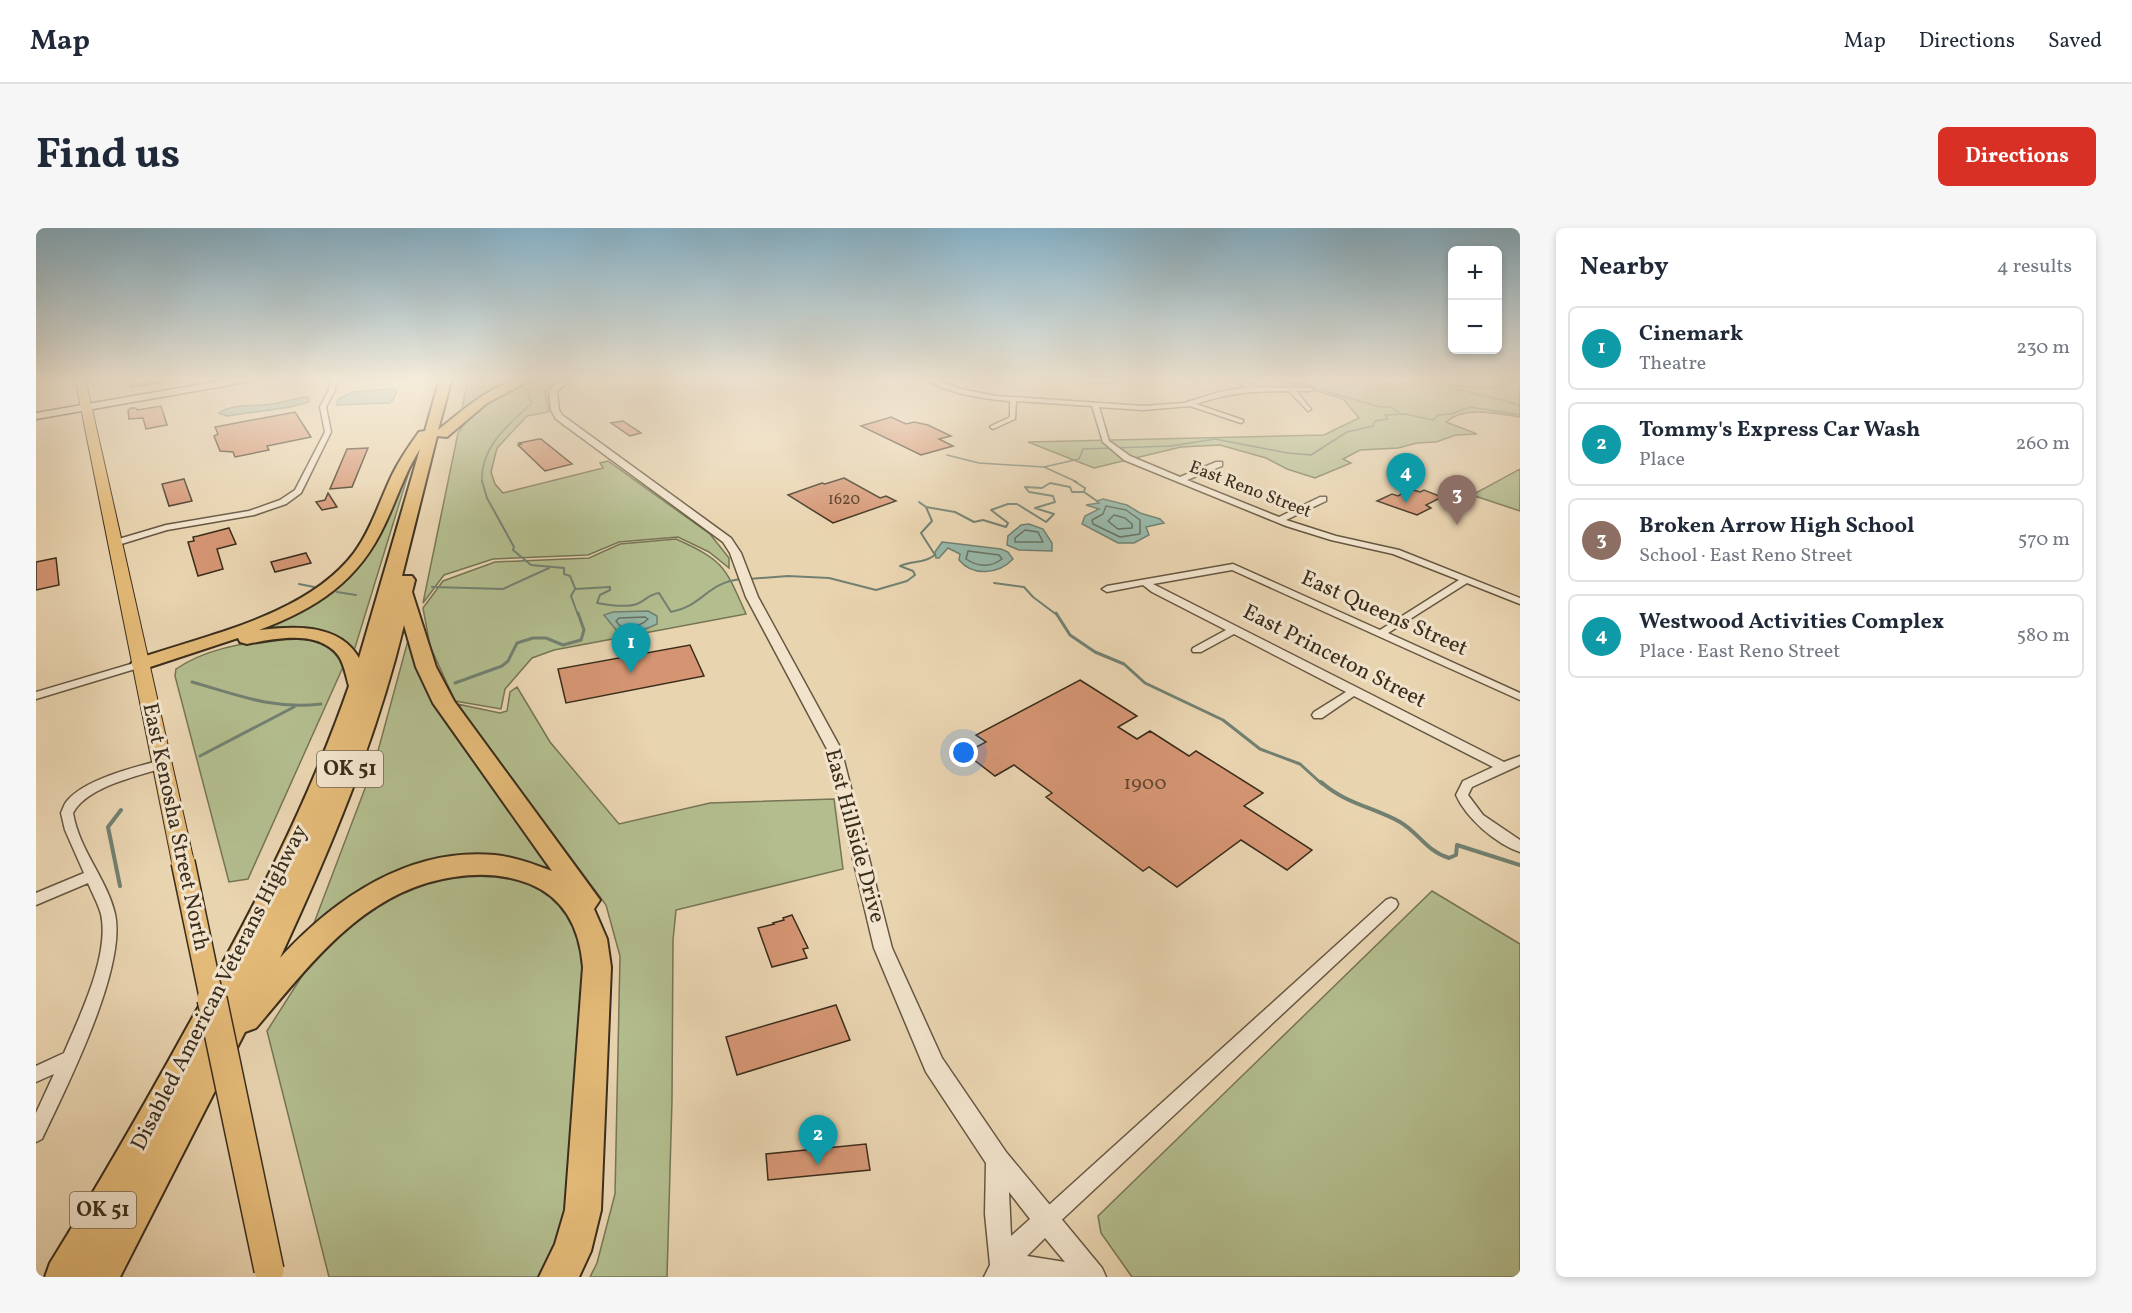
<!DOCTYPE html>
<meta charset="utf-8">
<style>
body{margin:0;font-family:Vollkorn,serif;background:#f6f6f7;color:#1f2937}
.controls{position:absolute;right:18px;top:18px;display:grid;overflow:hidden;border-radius:9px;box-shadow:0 3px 9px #0003}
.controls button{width:54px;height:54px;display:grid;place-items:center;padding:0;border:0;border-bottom:2px solid #e0e1e3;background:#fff;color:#1f2937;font:30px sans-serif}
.you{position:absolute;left:928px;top:525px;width:21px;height:21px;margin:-15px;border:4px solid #fff;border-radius:50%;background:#1a73e8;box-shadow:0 0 0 9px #1a73e833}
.badge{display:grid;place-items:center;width:39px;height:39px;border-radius:50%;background:#d93025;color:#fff;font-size:20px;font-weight:700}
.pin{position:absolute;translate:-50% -50px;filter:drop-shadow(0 2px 3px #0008)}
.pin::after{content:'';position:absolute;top:32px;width:21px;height:18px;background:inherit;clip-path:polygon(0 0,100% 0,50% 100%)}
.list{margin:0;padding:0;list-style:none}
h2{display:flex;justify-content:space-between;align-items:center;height:78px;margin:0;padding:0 24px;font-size:26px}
h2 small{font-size:20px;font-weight:400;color:#747a83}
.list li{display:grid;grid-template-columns:39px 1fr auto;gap:18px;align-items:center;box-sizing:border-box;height:84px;margin:0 12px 12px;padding:0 12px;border:2px solid #e0e1e3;border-radius:9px}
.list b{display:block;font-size:22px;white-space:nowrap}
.list p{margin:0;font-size:20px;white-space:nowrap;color:#747a83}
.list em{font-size:20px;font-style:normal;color:#747a83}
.map{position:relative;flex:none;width:1484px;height:1049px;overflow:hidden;border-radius:9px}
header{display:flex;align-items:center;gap:36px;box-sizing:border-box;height:84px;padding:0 30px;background:#fff;border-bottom:2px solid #e0e1e3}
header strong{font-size:28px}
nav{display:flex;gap:33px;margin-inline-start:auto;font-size:21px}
.intro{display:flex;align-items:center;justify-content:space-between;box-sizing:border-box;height:144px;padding:0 36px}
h1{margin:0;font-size:42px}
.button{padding:15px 27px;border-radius:9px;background:#d93025;color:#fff;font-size:21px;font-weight:700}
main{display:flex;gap:36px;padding:0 36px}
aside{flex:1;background:#fff;border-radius:9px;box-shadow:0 3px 9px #0003}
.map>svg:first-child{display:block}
.green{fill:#b3bd8e;stroke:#767555;stroke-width:1.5}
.water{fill:#97b8a9;stroke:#728071;stroke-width:1.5}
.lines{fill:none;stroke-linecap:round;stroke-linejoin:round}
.shore{stroke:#687262;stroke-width:1.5}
.stream-far3{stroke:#728071;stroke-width:1.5}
.stream-far2{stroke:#728071;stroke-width:2}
.stream-far1{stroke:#728071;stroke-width:3}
.stream{stroke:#728071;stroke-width:4}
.building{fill:#d59573;stroke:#3a2d1c;stroke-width:1.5}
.minor-casing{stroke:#665741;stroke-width:3}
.tertiary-casing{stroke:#665741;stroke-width:3}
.secondary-casing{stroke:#3a2d1c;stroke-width:3}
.primary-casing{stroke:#3a2d1c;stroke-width:2}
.motorway-casing{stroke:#3a2d1c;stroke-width:4}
.minor{fill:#f1e3cc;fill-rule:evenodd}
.tertiary{fill:#f1e3cc;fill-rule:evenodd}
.secondary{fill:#f1e3cc;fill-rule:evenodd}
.primary{fill:#e4ba78;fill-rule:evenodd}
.motorway{fill:#e4ba78;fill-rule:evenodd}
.primary-bridge-far1-casing{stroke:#3a2d1c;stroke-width:26;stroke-linecap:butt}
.primary-bridge-casing{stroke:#3a2d1c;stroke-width:32;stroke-linecap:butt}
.primary-bridge-far1{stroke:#e4ba78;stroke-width:23}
.primary-bridge{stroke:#e4ba78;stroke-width:29}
.labels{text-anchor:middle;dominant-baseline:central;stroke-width:6;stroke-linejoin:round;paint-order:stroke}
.far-number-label{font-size:16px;fill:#614732}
.far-street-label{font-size:18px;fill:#3a2d1c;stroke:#f1e3cc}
.number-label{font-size:20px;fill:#614732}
.shield{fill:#f1e3cc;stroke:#716451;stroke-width:1.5}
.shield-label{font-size:21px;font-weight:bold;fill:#3a2d1c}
.street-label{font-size:22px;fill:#3a2d1c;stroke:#f1e3cc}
</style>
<header>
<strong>Map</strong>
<nav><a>Map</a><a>Directions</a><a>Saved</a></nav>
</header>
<div class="intro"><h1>Find us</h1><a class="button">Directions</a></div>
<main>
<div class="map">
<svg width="1484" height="1049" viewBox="0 0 1484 1049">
<rect width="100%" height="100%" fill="#e9d4b0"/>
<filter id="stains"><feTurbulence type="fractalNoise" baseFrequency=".00333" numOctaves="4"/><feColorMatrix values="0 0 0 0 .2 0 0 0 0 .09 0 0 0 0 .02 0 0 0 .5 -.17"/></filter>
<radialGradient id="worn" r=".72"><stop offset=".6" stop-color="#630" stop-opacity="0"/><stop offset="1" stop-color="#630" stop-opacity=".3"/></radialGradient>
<path class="green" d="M432 150H490L465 160 425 186Z
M498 150H525L509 162 513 184 491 188 461 220 455 244 459 256 467 265 567 240 564 235 572 233 674 306 693 330V340L673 324 642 309 583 314 552 327 457 331 408 347 387 375 422 205C442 175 465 162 498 150Z
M1238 150H1474L1483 157 1484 189C1461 186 1429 177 1410 194L1441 206 1420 207 1400 214 1381 215 1362 220 1324 222 1307 231 1315 235 1279 250 1251 241 1230 230 1184 217 1145 219 1058 240 992 214 1288 207 1323 190 1307 171Z
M376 234 318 423C284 392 245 405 203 408L306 354 329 332Z
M1484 241V283L1436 267Z
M640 311C689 333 689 339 710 386L518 422 496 430 469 461 465 481 419 473 394 418 387 380 407 353 459 334 553 330 584 316Z
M374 405 383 432 527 646 431 632 275 703 339 534Z
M249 409C273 410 298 415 307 439L212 651 193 654 139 448 140 441C172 419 212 415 249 409Z
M481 459 514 514 583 596 674 575 798 571 807 641 640 682 637 712 636 872 631 1049H554L561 1035 579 966 584 728 570 677 421 476 464 485 471 483 474 464Z
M449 642 485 650 518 665 547 712 549 747 538 947 526 1008 506 1049H293L231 803 280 726 323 686 372 658Z
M1396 663 1484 716V1049H1096L1065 1005 1062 988Z"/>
<path class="water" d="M357 161 361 163 357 172 353 175 301 177 302 171 317 164Z
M268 169H272L273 174 254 179 191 188 183 185C196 175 219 179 235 176 246 175 257 171 268 169Z
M1067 271 1091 277 1104 285 1124 291 1128 295 1110 299 1113 307 1098 315H1082L1046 296 1049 288 1063 281 1050 277 1063 275 1061 273Z
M993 296 1007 301 1016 315V323L983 322 971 317 972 308 985 297Z
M906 314 965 321 972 324 977 331C963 346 937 349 923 332L924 326 912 320 903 330H900L899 324Z
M612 383 621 388V396C607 403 597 405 581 403L568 387 577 384Z"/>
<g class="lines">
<path class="shore" d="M1070 278 1090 282 1104 292V306L1084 309 1057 296 1056 292 1067 286Z
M1078 287 1089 290 1096 296V300L1082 301 1072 293Z
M989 302 1002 304 1007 314H979V310Z
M932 323 963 327 966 331C954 340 942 339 930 331Z
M609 389 612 391C605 399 594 399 584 398L580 393 583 390Z"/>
<path class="stream-far3" d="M1245 150 1344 179H1354L1363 184
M1454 150 1466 154 1464 155 1469 159 1438 160 1413 157 1414 160 1467 172 1484 178
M911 227 943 235 1008 239
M446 254C444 219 472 197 496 175L488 157
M1041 254 1008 239 1043 231 1047 221 1135 218 1179 211 1252 225 1275 227 1311 204 1337 198 1339 193 1352 191 1349 187 1369 186 1397 192 1402 187 1415 186 1434 179 1484 187"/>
<path class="stream-far2" d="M446 253 451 270 478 319 477 322 495 337 528 340V346L534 348 539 360
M1048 264 1061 273
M883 274 890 279
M712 351 752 348 793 350 840 362 871 353 879 347 877 343 864 338C878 332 887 336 899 327L885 305 896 293 890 279 919 284 938 294 947 292 970 299 972 295 955 282 972 276H981L1010 294 1018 286 999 280 1019 274 1017 268 993 264 989 259 1006 260 1014 255 1034 259 1036 264H1048L1049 260 1038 253
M958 355 988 359 997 369 1021 387
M263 356 278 359
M396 359 467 361 513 340
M301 364 320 367
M542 387 535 368 539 361 574 359V362L564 367 561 375C572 377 590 380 601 376 609 373 613 366 623 365L635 384C667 378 670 355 705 351"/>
<path class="stream-far1" d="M1020 385 1034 407 1059 424 1088 436 1109 455 1187 492 1224 521 1264 536 1286 556
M156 454C202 467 237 482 285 476
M419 455 466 438 472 433 481 415 497 410H510L527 417 545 412 548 402 542 385
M164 528 258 479"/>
<path class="stream" d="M1285 554C1310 576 1337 579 1364 594 1383 605 1390 623 1413 630L1420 627 1421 617 1484 637
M84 658 72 599 85 582"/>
</g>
<path class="building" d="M92 150H123V155L95 159Z
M125 178 131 197 110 201 107 190 93 191 92 182 95 180H100L101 182Z
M259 184 275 209 231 218 233 222 199 229 197 224 184 223 178 208 182 206 179 199Z
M855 189 870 196 878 194 892 197 915 208 903 211 917 218 885 227 825 198Z
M587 193 605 205 594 208 575 195Z
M503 211H505L536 236 509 243 482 217 485 216 483 215Z
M332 220 316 259 294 261 311 221Z
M808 250 844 270 850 268 860 273 797 295 752 267 786 255 789 256Z
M148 251 156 273 133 278 126 256Z
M1374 261 1384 264 1388 262 1406 269 1390 277 1395 280 1381 287 1341 273 1356 266 1362 268Z
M292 265 301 279 286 282 280 274 289 272Z
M193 300 200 316 181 321 187 341 162 348 152 314 158 313 157 309 162 308Z
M270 325 275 335 239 344 235 334Z
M20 330 23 357 0 362V334Z
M654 417 668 448 530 475 522 441Z
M1044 452 1101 488 1082 499 1101 511 1114 503 1153 528 1160 523 1227 565 1208 578 1276 622 1251 642 1205 612 1141 659 1113 639 1107 643 1010 569 1016 565 978 537 959 548 929 525 950 514 940 507Z
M756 687 772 720 767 721 771 730 736 739 722 700 738 696 737 695 748 692 747 690Z
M800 777 814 812 701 847 690 809Z
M830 916 834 942 732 952 730 926Z"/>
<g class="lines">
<g class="minor-casing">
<path id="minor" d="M294 150H300L299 162 290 179 295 204 265 265 250 276 218 287 131 302 82 317H76V313L130 297 213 283 244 272 259 262 289 204 284 179 293 162Z
M887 150H896L925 161 960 168 1107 178 1148 175 1184 164 1211 159 1192 150H1200L1220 159 1277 160 1275 163H1260L1275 181 1272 183 1253 163C1216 163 1196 164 1160 176L1207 192V194L1205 195 1154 178 1107 182 1063 179 1073 213 1094 228 1144 249 1180 234H1186V238L1151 252 1243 289 1284 269H1290V273L1250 292 1300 308 1363 322 1484 370V376L1431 355 1352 405 1484 465V472L1196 342 1117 356 1468 534 1484 528V537L1436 559 1432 567 1447 587 1484 612V624C1460 616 1430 590 1420 567L1427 553 1457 539 1318 468 1286 490H1278L1276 487 1278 484 1310 464 1198 406 1165 424H1157L1156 422 1157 420 1190 402 1116 364 1107 357 1071 364 1066 361 1071 358 1197 336 1344 402 1423 352 1357 326 1295 312 1250 298 1088 232 1067 214 1056 178 980 173 979 191 957 201 954 199 955 198 974 189V173C946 171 911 165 887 150Z
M1026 150H1103L1071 154 1029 152Z
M105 433 109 434 110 436 109 438 0 471V464Z
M126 532 132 536 130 539C103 548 51 558 37 585 43 622 71 651 79 686 91 740 30 860 6 911L0 914V885L18 846 0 854V838L28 825C44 787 74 727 65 686 62 675 56 665 52 655L0 677V665L48 645 29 602 25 585C27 581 28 576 31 573 49 551 99 539 126 532Z
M1355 670 1360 672 1362 676 1360 680 1017 1000 1010 1003 1003 1000 1000 993 1003 986 1350 672Z"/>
</g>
<g class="tertiary-casing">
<path id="tertiary" d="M527 150H537L521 163 523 182 526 187 695 310 705 325 722 369 805 521 856 720 906 830 970 924 1066 1040 1070 1049H948L954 1037 949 986 950 935 890 844 838 720 791 521 710 369 694 325 687 314 520 191 515 182 513 163ZM973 964 994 991 975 1008ZM1009 1010 1029 1034 991 1028Z"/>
</g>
<g class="secondary-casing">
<path id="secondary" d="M201 150H220L216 153 0 191V185Z"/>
</g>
<g class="primary-casing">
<path id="primary" d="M39 150H49L158 634 155 640 147 643 139 640 136 634Z"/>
</g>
<g class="motorway-casing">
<path id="motorway" d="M404 150H416L402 202C430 180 461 150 499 150L451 175 411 209 401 208 366 348H376L379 352 376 364 400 439 418 473 564 672 558 681 571 711 575 739 565 982 555 1023 543 1049H503L519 1016 529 982 547 739C544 702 530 671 494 656 469 646 444 645 418 649 328 662 275 736 220 800L209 804 84 1049H9L14 1035C61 959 106 881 149 803 212 691 271 579 313 458 310 448 308 435 302 427 281 401 238 411 211 416L204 414 202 410 105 442 98 440 95 436 98 432C170 407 270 388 318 325 335 302 344 272 356 247 364 231 373 218 383 204L389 203ZM384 221 323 430C303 395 258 398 223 402 280 381 323 353 349 296 361 271 369 244 384 221ZM368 397 380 439 397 475 516 643C497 636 479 629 459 627 373 619 299 670 244 730 294 622 340 513 368 397Z"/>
</g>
<use href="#minor" class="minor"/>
<use href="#tertiary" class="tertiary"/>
<use href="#secondary" class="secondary"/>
<use href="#primary" class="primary"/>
<use href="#motorway" class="motorway"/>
<g class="primary-bridge-far1-casing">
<path id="primary-bridge-far1" d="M147 634 176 773"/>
</g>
<g class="primary-bridge-casing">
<path id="primary-bridge" d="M176 771 233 1042"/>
</g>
<use href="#primary-bridge-far1" class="primary-bridge-far1"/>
<use href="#primary-bridge" class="primary-bridge"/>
</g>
<linearGradient id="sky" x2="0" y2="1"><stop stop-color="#87b6cf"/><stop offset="0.51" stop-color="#f5ecdb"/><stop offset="1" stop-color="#f5ecdb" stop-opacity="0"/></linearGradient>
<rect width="1484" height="297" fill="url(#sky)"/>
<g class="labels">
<g class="far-number-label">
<text x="808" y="272">1620</text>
</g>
<g class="far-street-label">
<text transform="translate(1214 262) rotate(21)">East Reno Street</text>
</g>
<g class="number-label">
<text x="1109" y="556">1900</text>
</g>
<g class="shield">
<rect x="281" y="523" width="66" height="36" rx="4.5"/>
<rect x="34" y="964" width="66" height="36" rx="4.5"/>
</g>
<g class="shield-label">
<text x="314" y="541">OK 51</text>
<text x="67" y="982">OK 51</text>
</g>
<g class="street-label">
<text transform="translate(1348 386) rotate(24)">East Queens Street</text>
<text transform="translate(1298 429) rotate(27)">East Princeton Street</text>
<text transform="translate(139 599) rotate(78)">East Kenosha Street North</text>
<text transform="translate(818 608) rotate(75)">East Hillside Drive</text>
<text transform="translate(184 760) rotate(-63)">Disabled American Veterans Highway</text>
</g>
</g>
<rect width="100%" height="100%" filter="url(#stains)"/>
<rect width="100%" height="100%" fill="url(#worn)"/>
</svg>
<div class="controls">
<button>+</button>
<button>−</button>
</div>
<div class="you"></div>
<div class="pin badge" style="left:595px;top:445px;background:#0f9aa8">1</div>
<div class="pin badge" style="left:782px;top:937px;background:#0f9aa8">2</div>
<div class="pin badge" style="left:1421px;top:297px;background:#8d6e63">3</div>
<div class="pin badge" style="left:1370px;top:275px;background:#0f9aa8">4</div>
</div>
<aside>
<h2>Nearby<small>4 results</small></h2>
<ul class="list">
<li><span class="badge" style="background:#0f9aa8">1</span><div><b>Cinemark</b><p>Theatre</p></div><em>230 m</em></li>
<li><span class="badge" style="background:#0f9aa8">2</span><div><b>Tommy's Express Car Wash</b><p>Place</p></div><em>260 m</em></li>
<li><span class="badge" style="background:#8d6e63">3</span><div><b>Broken Arrow High School</b><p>School · East Reno Street</p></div><em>570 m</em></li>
<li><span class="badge" style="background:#0f9aa8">4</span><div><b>Westwood Activities Complex</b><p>Place · East Reno Street</p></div><em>580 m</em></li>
</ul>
</aside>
</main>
